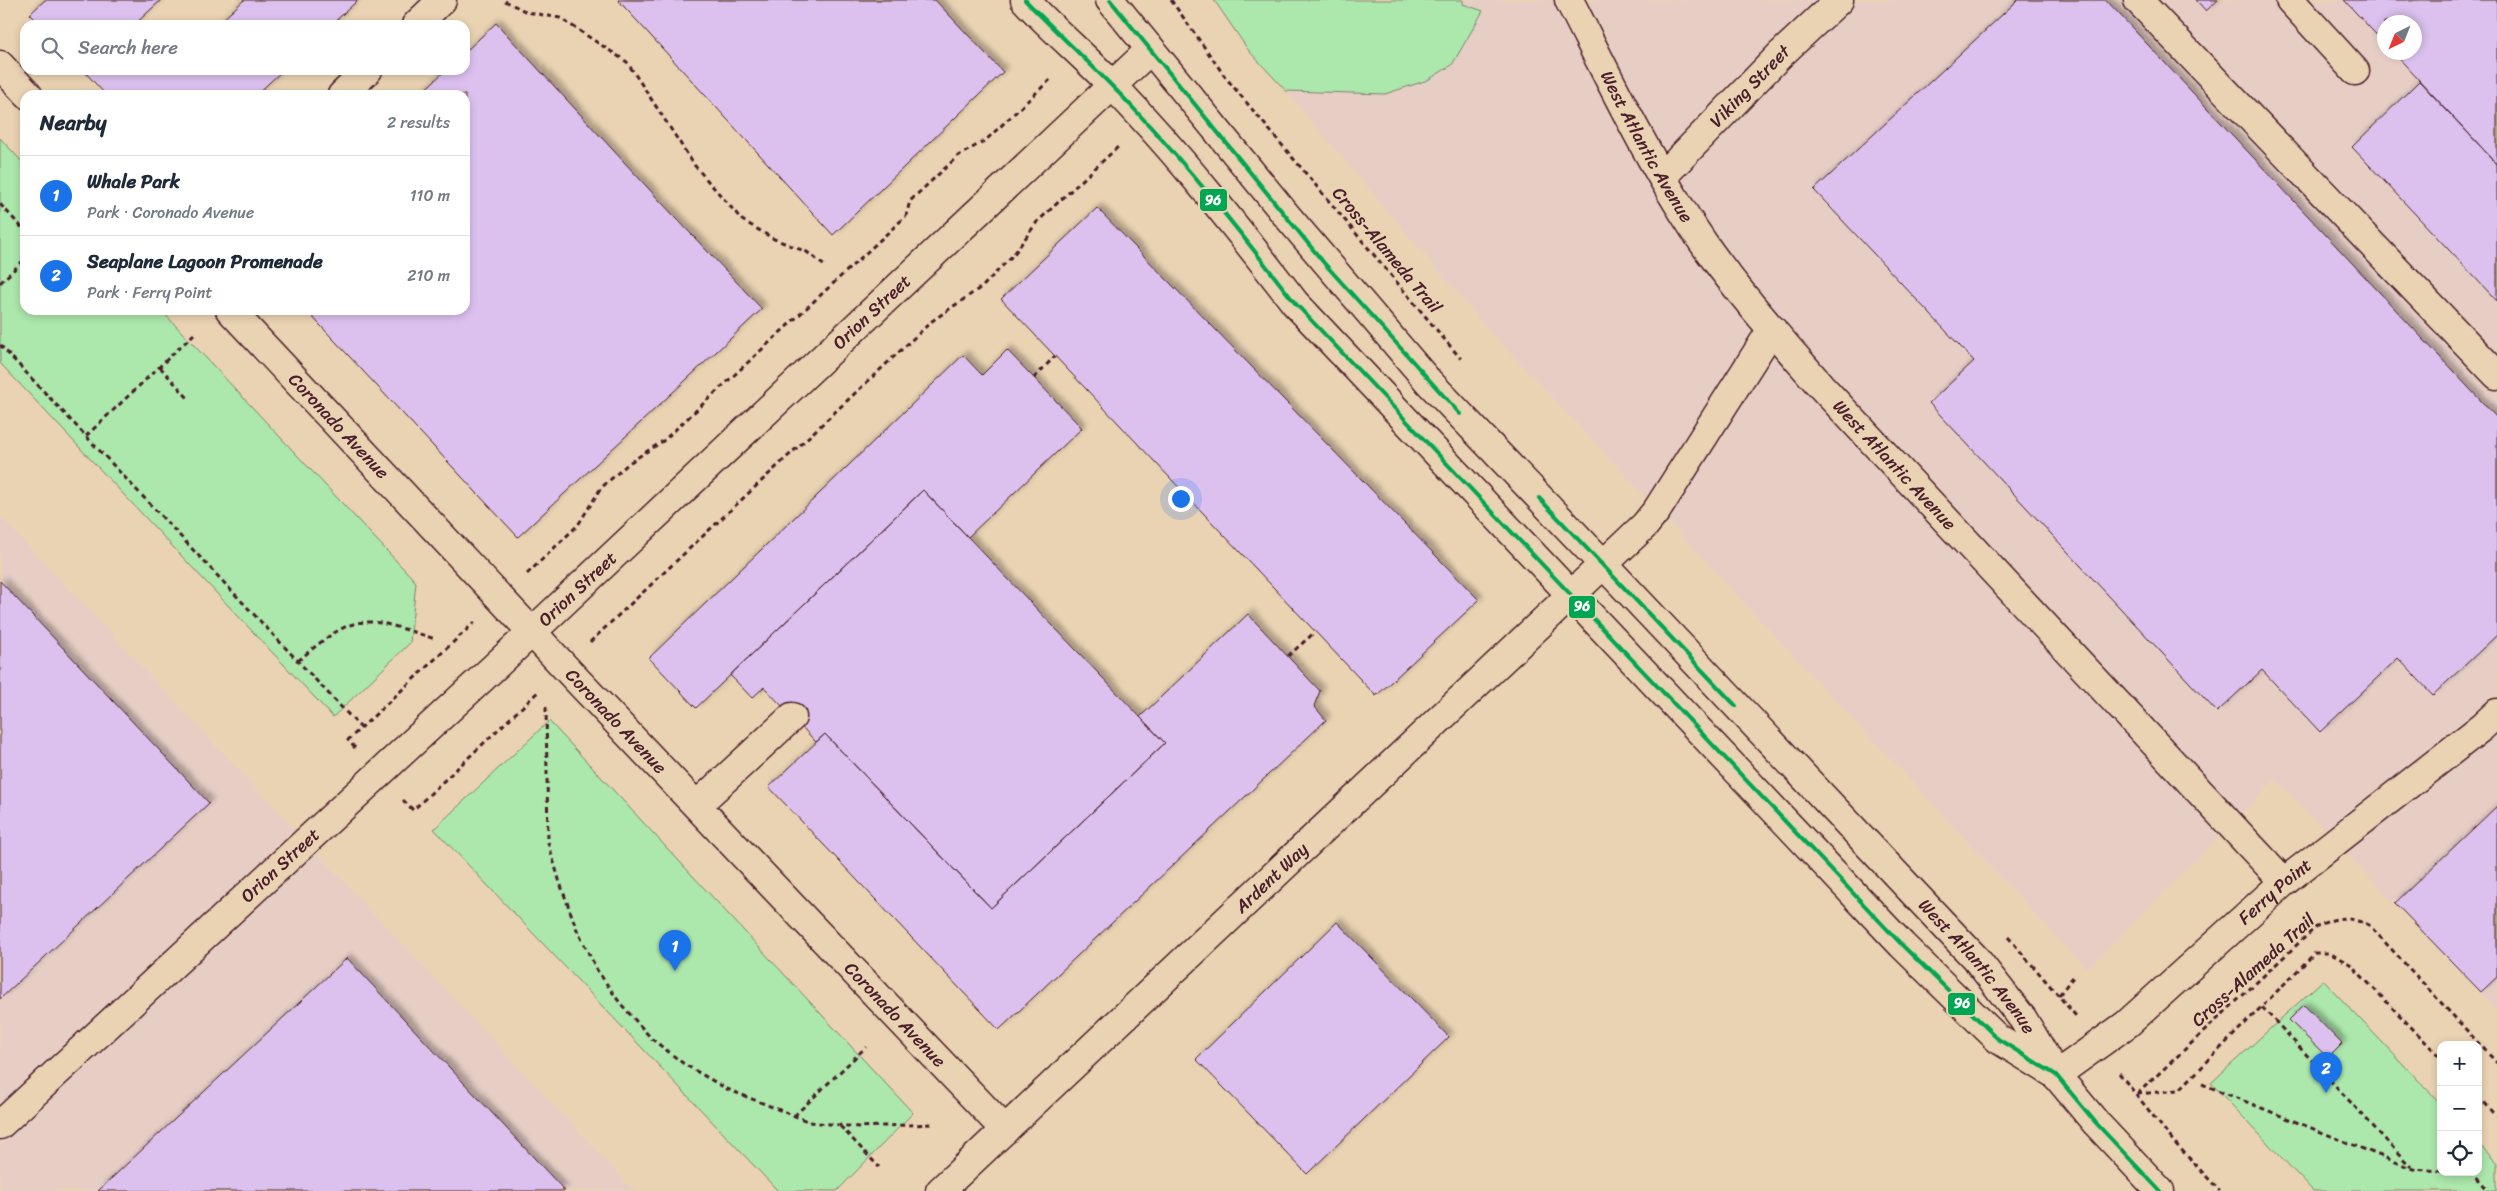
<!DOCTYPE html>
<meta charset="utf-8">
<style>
body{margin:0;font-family:Sriracha,sans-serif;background:#f2f2f3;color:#1f2937}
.controls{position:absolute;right:15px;bottom:15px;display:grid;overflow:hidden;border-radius:10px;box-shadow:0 2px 8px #0003}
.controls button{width:45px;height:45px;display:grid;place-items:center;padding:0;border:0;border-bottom:1px solid #e0e1e3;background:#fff;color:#1f2937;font:25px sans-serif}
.compass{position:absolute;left:2377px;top:15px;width:45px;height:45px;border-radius:50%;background:#fff;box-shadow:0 2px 8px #0003;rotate:223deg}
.you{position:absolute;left:1180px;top:498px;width:18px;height:18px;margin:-12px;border:4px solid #fff;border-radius:50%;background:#1a73e8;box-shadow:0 0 0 8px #1a73e833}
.badge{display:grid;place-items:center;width:32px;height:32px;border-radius:50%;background:#1a73e8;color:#fff;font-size:16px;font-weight:700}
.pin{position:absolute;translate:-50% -41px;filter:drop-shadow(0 1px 2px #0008)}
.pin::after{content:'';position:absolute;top:26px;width:18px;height:15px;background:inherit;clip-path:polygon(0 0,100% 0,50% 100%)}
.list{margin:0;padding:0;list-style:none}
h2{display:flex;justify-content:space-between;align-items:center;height:65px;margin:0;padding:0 20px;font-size:21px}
h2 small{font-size:16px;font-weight:400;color:#747a83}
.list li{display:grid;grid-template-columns:32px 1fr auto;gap:15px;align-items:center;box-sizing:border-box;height:80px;padding:0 20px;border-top:1px solid #e0e1e3}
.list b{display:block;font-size:19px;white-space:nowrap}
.list p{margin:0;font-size:16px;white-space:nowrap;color:#747a83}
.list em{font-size:16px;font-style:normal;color:#747a83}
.icon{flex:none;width:28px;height:28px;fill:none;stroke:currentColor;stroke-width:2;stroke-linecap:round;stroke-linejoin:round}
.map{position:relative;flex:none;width:2497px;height:1191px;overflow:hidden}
.search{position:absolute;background:#fff;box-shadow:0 2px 8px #0003;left:20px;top:20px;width:450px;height:55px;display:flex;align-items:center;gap:12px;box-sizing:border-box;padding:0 18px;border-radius:15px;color:#747a83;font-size:19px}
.panel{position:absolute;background:#fff;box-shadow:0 2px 8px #0003;left:20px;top:90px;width:450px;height:225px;border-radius:15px}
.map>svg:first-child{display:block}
.built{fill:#e6cec5;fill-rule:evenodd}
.green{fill:#ace7ac;stroke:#7b836c}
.building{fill:#dcc1ef;stroke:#4a1f2b;filter:url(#shadow)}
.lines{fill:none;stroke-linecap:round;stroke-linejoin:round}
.minor-casing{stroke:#4a1f2b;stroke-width:31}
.path{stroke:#4a1f2b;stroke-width:3;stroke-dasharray:5 4;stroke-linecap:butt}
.minor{stroke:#ead3b3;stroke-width:28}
.bus-1-casing{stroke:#ead3b3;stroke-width:8}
.bus-1{stroke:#00a651;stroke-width:4}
.labels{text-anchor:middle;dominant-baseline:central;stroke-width:4;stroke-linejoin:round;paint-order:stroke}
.street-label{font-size:18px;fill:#4a1f2b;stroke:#ead3b3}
.line-badge{stroke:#ead3b3;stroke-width:2}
.badge-label{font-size:14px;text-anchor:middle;font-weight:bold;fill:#fff}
</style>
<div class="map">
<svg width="2497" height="1191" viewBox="0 0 2497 1191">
<defs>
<filter id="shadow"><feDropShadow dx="4.5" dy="-4.5" stdDeviation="2.5" flood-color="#0004"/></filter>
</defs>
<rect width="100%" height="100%" fill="#ead3b3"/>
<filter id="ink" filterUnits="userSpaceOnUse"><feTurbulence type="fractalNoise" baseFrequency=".02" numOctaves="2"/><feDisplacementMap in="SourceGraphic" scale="10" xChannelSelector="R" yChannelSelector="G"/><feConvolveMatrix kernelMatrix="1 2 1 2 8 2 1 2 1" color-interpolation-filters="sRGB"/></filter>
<g filter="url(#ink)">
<path class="built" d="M1214 0H2497V1011L2276 779 2087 969 1487 328 1286 91 1249 51ZM2384 22H2414V52H2384Z
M0 516 634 1191H0Z"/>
<path class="green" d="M1214 0H1463V4L1483 11 1452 65 1428 80 1385 94 1286 91 1249 51Z
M0 138 25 165V310H161L416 582 410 643 333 717 0 363Z
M549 721 913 1113 837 1191H778L434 829Z
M2323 980 2441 1104V1172H2478V1143L2497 1163V1191H2313L2211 1083Z"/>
<path class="building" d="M45 0H161L134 25H41L30 14Z
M244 0H358L331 25H217Z
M618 0H935L1003 72 833 235Z
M2018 0H2106L2497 418V635L2433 695 2398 658 2320 732 2262 670 2217 712 1929 403 1974 361 1814 190Z
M2196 0H2218L2206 11Z
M2344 0H2497V164L2393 52H2414V22H2384V43Z
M496 23 660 201 762 309 518 537 306 310H465V95H419L446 70H465V52Z
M83 70H283L256 95H106Z
M2419 81 2497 164V301L2352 147Z
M1097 208 1479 600 1376 696 1001 299Z
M1007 350 1082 428 968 537 923 490 696 708 649 658 963 355 982 375Z
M923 490 1165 743 991 908 825 734 816 742 764 687 752 698 730 675Z
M0 581 209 803 0 999Z
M1248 614 1320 691 1314 706 1326 720 999 1030 769 787 825 734 991 908 1165 743 1140 717Z
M2497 806V977L2481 992 2395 903Z
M1337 922 1449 1037 1307 1174 1196 1059Z
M347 958 565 1191H98Z
M2304 1005 2342 1044 2328 1058 2289 1020Z"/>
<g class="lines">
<g class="minor-casing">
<g id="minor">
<path d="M1025 0C1053 30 1084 56 1112 85 1178 153 1237 228 1295 303L1902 945 1998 1039 2053 1073"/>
<path id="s1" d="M1110 0 1287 216 1428 381 1604 565 1977 960 2023 1019 2056 1075 2096 1123 2160 1191"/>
<path id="s2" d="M1569 0C1612 84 1654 173 1709 251 1743 298 1782 341 1820 385L2284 882"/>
<path d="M2138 0 2497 375"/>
<path d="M2290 0 2355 71"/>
<path d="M416 25 442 0"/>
<path d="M0 65 28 95"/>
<path d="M342 95 368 70"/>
<path id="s3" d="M1663 176 1780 55 1839 0"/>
<path id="s4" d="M230 310 575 678 1005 1130"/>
<path d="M697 805 792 717"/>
<path id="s5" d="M2056 1075 2127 1024 2284 882 2482 727 2497 713"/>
<path id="s6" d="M0 1125 532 632 1151 49"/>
<path id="s7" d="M940 1191 1645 525 1657 510 1772 329"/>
</g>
</g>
<path class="path" d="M1171 0 1226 78 1461 359
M505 1 527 12 560 18 627 62 695 166 742 220 774 239 807 252 826 267
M0 204 25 231
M0 283 25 259
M0 345 361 728
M160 367 188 398
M1034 378 1055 356
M86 436 194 334
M527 574 578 525 601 488 629 463 663 441 906 216 910 201 958 156 986 140 1053 77
M590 642 932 321 983 286 1014 254 1037 222 1119 146
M1288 656 1315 632
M298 661C357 610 364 616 435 639
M546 707 548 842 560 883 577 930 597 970 620 1003 652 1039 684 1064 727 1089 810 1122 858 1127 934 1124
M355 748 348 740 475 622
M403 800 413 810 539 691
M2008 937 2076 1016
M2059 995 2073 977
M2262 1007 2411 1167
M2119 1073 2174 1142 2220 1191
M2202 1084 2413 1169 2441 1171
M2137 1094 2317 926C2340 916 2346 916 2369 925L2497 1063
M2137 1094 2179 1090 2315 953H2329L2350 964 2441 1058
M2478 1096 2497 1116
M794 1116 866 1047
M840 1126 879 1167
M2451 1172 2474 1174 2489 1191"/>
<use href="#minor" class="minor"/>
<g class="bus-1-casing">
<path id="bus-1" d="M1025 0C1061 37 1100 72 1135 110 1192 171 1244 237 1295 303L1902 945 1998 1039 2056 1075 2096 1123 2160 1191
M1110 0 1324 263 1460 414
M1539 498 1736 706"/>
</g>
<use href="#bus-1" class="bus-1"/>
</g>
</g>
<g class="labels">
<g class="street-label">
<text stroke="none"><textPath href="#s3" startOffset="125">Viking Street</textPath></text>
<text stroke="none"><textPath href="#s2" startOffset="166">West Atlantic Avenue</textPath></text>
<text transform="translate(1387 250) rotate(50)">Cross-Alameda Trail</text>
<text stroke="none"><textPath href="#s6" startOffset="1192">Orion Street</textPath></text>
<text stroke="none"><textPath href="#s4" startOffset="159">Coronado Avenue</textPath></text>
<text stroke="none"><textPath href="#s2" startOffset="571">West Atlantic Avenue</textPath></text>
<text stroke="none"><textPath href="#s6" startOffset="788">Orion Street</textPath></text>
<text stroke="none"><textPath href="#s4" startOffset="564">Coronado Avenue</textPath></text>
<text stroke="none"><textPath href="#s6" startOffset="382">Orion Street</textPath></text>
<text stroke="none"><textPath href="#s7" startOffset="456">Ardent Way</textPath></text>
<text stroke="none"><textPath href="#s5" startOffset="286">Ferry Point</textPath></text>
<text stroke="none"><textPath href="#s1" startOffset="1299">West Atlantic Avenue</textPath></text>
<text transform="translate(2253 970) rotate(-42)">Cross-Alameda Trail</text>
<text stroke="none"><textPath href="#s4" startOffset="969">Coronado Avenue</textPath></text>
</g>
</g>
<g class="line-badge">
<rect x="1199" y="188" width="29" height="24" rx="5" fill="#00a651"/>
<rect x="1568" y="595" width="28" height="24" rx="5" fill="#00a651"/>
<rect x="1947" y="992" width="29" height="24" rx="5" fill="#00a651"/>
</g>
<g class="badge-label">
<text x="1213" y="205">96</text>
<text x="1582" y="611">96</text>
<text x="1962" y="1008">96</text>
</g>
</svg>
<div class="controls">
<button>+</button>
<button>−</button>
<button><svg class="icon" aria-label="locate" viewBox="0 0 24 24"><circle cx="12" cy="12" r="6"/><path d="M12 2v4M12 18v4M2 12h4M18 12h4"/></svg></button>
</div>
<svg class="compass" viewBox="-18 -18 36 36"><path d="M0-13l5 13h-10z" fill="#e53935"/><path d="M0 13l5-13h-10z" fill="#747a83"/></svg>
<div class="you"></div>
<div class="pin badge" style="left:675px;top:971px">1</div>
<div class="pin badge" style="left:2326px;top:1093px">2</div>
<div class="search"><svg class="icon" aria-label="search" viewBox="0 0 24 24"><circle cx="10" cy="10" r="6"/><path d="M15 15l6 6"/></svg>Search here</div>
<section class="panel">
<h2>Nearby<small>2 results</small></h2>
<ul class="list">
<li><span class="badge">1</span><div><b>Whale Park</b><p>Park · Coronado Avenue</p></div><em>110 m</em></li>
<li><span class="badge">2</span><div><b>Seaplane Lagoon Promenade</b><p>Park · Ferry Point</p></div><em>210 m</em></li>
</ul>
</section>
</div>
